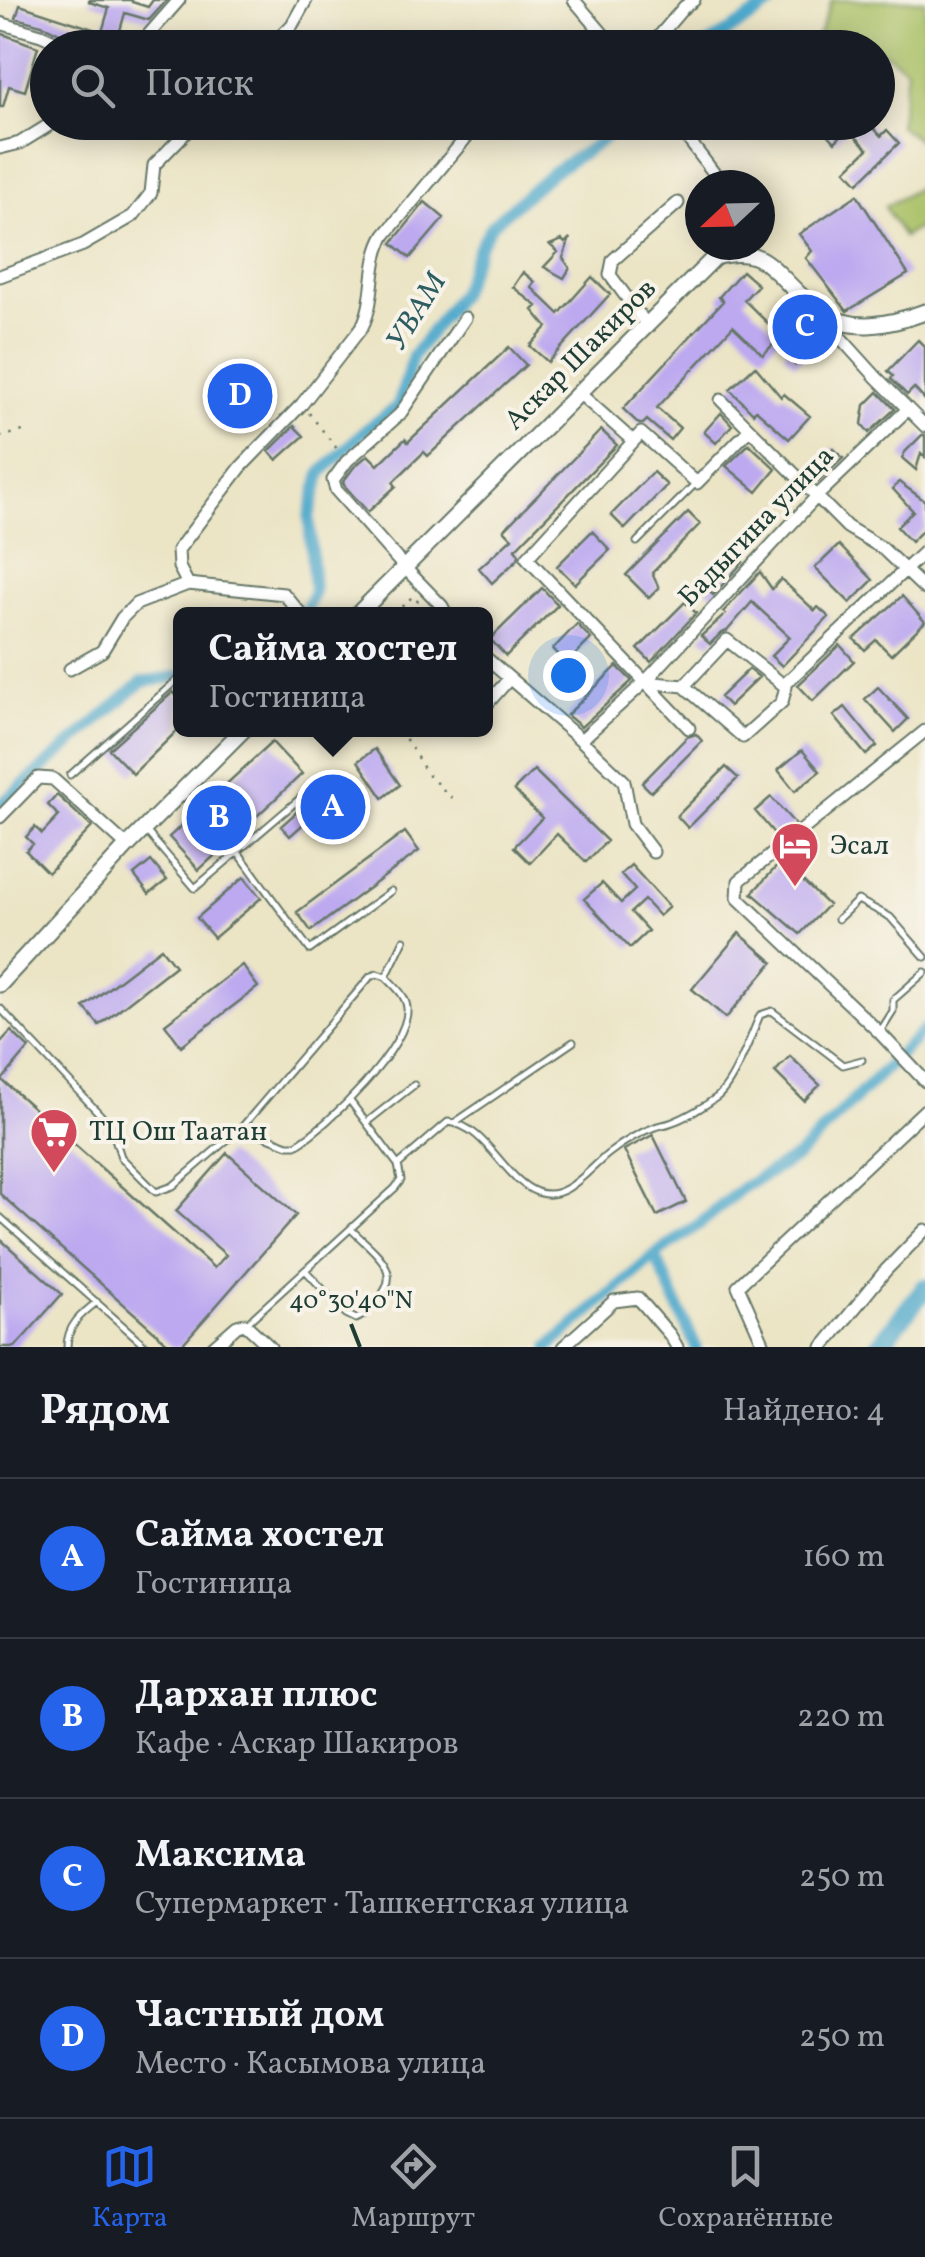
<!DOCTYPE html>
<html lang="ru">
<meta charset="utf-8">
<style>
body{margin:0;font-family:Vollkorn,serif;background:#20242c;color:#f1f3f6}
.compass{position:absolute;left:685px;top:170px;width:90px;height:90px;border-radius:50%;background:#171b24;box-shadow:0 5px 25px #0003;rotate:248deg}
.you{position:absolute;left:568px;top:675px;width:35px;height:35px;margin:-25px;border:8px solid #fff;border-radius:50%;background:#1a73e8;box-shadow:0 0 0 15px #1a73e833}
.badge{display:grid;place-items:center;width:65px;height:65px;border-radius:50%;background:#2563eb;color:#fff;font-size:32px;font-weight:700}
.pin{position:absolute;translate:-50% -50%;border:5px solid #fff;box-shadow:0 2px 10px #0006}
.popup{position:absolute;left:173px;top:607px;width:320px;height:130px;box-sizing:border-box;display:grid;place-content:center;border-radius:15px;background:#171b24;filter:drop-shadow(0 2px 8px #0005);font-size:32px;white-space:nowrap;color:#9ea1a6}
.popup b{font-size:38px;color:#f1f3f6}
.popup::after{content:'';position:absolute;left:50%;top:100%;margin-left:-20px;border:20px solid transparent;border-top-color:#171b24}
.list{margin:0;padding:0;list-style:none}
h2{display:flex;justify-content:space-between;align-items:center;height:130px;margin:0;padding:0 40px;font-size:42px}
h2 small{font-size:32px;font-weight:400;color:#9ea1a6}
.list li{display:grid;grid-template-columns:65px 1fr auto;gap:30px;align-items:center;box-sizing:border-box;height:160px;padding:0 40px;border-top:2px solid #363941}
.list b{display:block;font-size:38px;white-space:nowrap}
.list p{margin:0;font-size:32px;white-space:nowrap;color:#9ea1a6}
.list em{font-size:32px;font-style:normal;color:#9ea1a6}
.icon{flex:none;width:55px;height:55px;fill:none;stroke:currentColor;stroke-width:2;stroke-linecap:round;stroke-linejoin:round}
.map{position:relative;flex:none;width:925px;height:1347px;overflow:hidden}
.search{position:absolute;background:#171b24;box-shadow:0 5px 25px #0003;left:30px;right:30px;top:30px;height:110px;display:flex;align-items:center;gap:25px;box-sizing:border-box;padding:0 35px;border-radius:55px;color:#9ea1a6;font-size:38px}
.sheet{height:770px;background:#171b24}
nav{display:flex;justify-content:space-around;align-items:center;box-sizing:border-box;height:140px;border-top:2px solid #363941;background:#171b24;font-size:28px;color:#9ea1a6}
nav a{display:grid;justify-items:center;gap:5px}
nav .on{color:#2563eb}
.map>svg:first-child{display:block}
.green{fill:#a9c065;stroke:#647e4c;stroke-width:2.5}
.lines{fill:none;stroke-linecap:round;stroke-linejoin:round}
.canal{stroke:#4da8cb;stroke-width:12}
.river{stroke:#4da8cb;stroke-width:20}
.building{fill:#bca9f0}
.lane-casing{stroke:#667767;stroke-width:9}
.street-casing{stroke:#667767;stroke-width:15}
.secondary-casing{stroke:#667767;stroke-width:19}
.path{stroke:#667767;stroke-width:2.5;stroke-dasharray:2.5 8;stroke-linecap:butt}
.lane{stroke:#fff;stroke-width:5}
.street{stroke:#fff;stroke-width:11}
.secondary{stroke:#fff;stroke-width:15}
.ticks{fill:none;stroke:#1f3d34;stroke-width:4}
.labels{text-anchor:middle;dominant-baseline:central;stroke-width:8;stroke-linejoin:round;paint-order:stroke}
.street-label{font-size:28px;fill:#1f3d34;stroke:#f7f3e8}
.poi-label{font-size:28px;fill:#1f3d34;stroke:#f7f3e8;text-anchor:start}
.water-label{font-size:30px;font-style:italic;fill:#2d5d61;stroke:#f7f3e8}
.ticks-label{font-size:25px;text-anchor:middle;fill:#1f3d34;stroke:#f7f3e8;stroke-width:8;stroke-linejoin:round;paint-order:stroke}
</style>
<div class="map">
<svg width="925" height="1347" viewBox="0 0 925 1347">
<rect width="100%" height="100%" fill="#f7f3e8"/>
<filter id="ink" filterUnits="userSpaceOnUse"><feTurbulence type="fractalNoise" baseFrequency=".01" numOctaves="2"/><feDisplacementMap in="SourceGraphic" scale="20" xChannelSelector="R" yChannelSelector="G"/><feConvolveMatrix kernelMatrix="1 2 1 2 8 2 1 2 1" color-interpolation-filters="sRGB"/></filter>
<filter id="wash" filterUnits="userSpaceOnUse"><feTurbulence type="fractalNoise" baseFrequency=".0048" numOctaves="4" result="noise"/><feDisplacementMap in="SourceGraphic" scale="40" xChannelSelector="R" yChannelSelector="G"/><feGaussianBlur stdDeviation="2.25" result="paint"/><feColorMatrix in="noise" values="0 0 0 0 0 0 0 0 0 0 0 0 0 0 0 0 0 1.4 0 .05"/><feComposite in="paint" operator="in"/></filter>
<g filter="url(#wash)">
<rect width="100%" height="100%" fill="#ebe4c5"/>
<path class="green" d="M832 0H925V142L923 143 899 126 907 69 882 51 878 55V48L814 47Z
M925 184V224L903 237 885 207Z"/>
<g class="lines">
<path class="canal" d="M703 48 778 0
M304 614 314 592 309 517 321 473 364 431 398 406 413 356 461 292 479 247 492 225 551 173 603 140 620 122
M0 805 142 682 180 676
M655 1255 696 1347
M549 1347 655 1255 702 1222 742 1188 798 1156 925 1029"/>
<path class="river" d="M878 1347 925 1288"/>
</g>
<g id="blocks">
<path class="building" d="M89 0H132V2L148 7 153 0H167L149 20 125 13 115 48H90L45 26 16 18 20 5 102 32 109 8 89 2Z
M0 33 38 47 25 91 9 86 3 107H0Z
M817 122H868L881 136 887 130 899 143 858 183 846 170 868 149 848 129 835 142Z
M857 195 908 274 847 311 806 258 812 251 799 234Z
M425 202 444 218 410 258 392 243Z
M570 238 563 258 570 268 564 278 544 267 558 252 550 245 562 240 565 243Z
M742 271 758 285 744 300 781 336 763 355 733 326 657 408 680 428 670 440 647 420 643 424H639L623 409 723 301 719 297Z
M523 272 535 282 531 287 559 314 592 277 610 294 548 362 530 346 547 327 533 310 537 306 513 287Z
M802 319 821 339 795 365 784 354 794 327Z
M918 340 925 347V400L914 388 907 395 891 379 893 376 888 371Z
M509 347 526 365 428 456 424 452 393 482 396 486 368 512 344 485 343 482 354 467 368 455 378 465 405 439 408 442Z
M755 366 781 397 784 394 810 416 789 439 756 410 753 413 730 389Z
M878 392 895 409 869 433 862 424 865 405Z
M721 413 732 425 716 443 704 432Z
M294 426 304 436 277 460 269 451Z
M601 430 617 445 515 549 519 554 518 559 492 583 479 568 512 538 504 530Z
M922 435H925V457L921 453 916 470 902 458 905 452Z
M749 444 776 469 757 492 726 466Z
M833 448 843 458 818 482 810 474Z
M653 472 667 485 625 529 611 515Z
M899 482 925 501V528L911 542 897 527 913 511 893 489Z
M688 512 700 524 652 573 659 588 649 598 626 575Z
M592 531 610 550 575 584 557 566Z
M839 545 873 580 850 603 815 568Z
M733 552 743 562 713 595 702 585Z
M760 572 772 589 781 579 815 611 818 607 829 617 782 666 771 656 790 637 752 602 727 631 721 633 710 644 701 636 726 614 723 612Z
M542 588 558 605 506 656 490 639Z
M902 596 925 622 891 655 876 640 865 650 854 639Z
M685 602 696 613 651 662 638 649Z
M577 624 591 639 567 663 553 649Z
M840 645 854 661 813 701 798 685Z
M617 666 632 681 581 727 567 715Z
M749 669 759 677 729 706 720 697Z
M878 687 908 719 895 732 865 699Z
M173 692 180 699V728L133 774 109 749Z
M845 707 877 746 866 755 834 716Z
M696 734 702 741 651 792 642 783 687 737Z
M272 742 302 774 199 870 169 837Z
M375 749 400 785 383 798 358 761Z
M802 750 820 771 795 791 778 770Z
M726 767 738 778 688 828 677 816Z
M534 770 607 841 586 862 557 834 530 863 514 847 542 818 514 790Z
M340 794 347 804 318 826 312 817Z
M57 795 92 827 48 873 26 851 33 844 26 837 35 827 42 834 59 816 48 805Z
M771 797 795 824 778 838 755 811Z
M309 801 318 811 290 836 281 826Z
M405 832 419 851 311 931 297 912Z
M151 861 167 880 149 894 134 875Z
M782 861 828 905 800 934 752 893Z
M631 865 669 907 659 916 644 900 631 912 648 931 630 948 584 899 602 883 621 903 635 890 621 874Z
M244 877 261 898 214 938 197 918Z
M739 933 773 962 726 1018 692 989Z
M161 948 175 966 99 1025 84 1007Z
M242 965 258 987 181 1046 165 1024Z
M11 1031 29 1048 2 1080 214 1268 226 1255 176 1211 227 1153 296 1215 180 1347H172L0 1194V1043Z
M790 1056 820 1085 804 1101 775 1072Z
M653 1135 686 1202 657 1216 624 1150Z
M0 1239 62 1294 15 1347H0Z"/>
</g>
</g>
<g filter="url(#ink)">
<use href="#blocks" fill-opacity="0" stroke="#667767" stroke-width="2.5"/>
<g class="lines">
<g class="lane-casing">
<path id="lane" d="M637 542 694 485
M70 775 176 681H180
M146 831 195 888 324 778
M238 852 310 950 391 891
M838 919 858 900 890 917 925 957
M0 1008 111 1126 121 1157 156 1192 173 1186 242 1127 370 977 377 974 386 977
M881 1030 893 1011V1000L925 972
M367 1122 414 1085
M454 1123 573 1042
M242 1127 288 1145H296C328 1126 410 1046 407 1008 406 995 395 987 386 977L404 940
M398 1165 448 1122C487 1126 503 1179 537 1192 565 1203 589 1169 608 1154 621 1144 640 1132 655 1127 660 1125 665 1125 670 1123 685 1118 705 1106 717 1097 734 1083 751 1036 760 1015L772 1011 843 1065 862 1060
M0 1217 147 1347
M305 1270 346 1314 356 1319C366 1315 372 1307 379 1298 405 1269 371 1250 351 1229
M246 1324 395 1188 401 1180 398 1165 350 1101
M67 1347C67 1326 81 1314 97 1302"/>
</g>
<g class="street-casing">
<path id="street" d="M574 0 615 48
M0 23 41 35 70 48
M137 48 179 0
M269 48 292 25 306 0
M649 48 684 7 694 0
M675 122 723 185
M0 148 20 143 54 122
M0 276 83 245 133 216 151 193 154 165 196 122
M820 315 877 378 925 426
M647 325 610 275 613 260 678 203
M579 393 633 441
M721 400 847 527 882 548 925 589
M301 614 284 594 188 584 179 567 178 550 241 467 302 404 362 327C377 298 368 263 385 235L479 122
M446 614 442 606 405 568 336 490 333 480 347 461 400 414 465 318
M486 658 581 740 624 781 632 824 653 852
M70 669 102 651 122 618 136 604 188 584
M645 682 684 686 743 737 782 702 787 682 925 551
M684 686 727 640 786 687
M486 705 509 679
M689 728 527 558 641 433 697 483 750 429
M925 731 739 881 738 898 879 1032 925 1081
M581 740 645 682 818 495 908 409
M0 817 38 778 53 779 127 846
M213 1347 237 1326 245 1324 270 1347
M563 1347 614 1301 638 1298 670 1335 677 1347
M765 1347 738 1286 925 1110
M823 1347 886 1270 925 1230"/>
</g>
<g class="secondary-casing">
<path id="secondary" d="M358 614 715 257C760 244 770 267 801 296 806 301 812 308 818 312 853 333 890 325 925 312
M0 984 127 846 243 730"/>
</g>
<path class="path" d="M309 413 341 454
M0 437 27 430
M394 614 413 596 429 614
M400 730 428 775 454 800"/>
<use href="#lane" class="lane"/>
<use href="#street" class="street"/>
<use href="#secondary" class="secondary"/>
</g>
</g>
<path class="ticks" d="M351 1324 360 1347"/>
<defs>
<g id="hotel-pin" transform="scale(2.5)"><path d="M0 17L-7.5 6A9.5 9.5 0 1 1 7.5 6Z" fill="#d1495b" stroke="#f7f3e8"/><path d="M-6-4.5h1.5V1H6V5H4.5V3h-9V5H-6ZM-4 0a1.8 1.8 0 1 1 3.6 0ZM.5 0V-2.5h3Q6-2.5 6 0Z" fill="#fff"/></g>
<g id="supermarket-pin" transform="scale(2.5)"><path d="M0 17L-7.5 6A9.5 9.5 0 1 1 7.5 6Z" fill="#d1495b" stroke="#f7f3e8"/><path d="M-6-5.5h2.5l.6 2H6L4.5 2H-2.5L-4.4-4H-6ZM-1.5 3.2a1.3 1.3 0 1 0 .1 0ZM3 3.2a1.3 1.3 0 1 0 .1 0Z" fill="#fff"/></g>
</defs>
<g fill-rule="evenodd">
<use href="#hotel-pin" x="795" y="846"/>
<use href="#supermarket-pin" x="54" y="1132"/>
</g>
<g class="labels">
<g class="street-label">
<text transform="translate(581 355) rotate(-45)">Аскар Шакиров</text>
<text transform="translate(757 527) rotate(-46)">Бадыгина улица</text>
</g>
<g class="poi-label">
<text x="830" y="846">Эсал</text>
<text x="89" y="1132">ТЦ Ош Таатан</text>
</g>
<g class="water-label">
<text transform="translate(417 312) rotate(-58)">УВАМ</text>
</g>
</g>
<g class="ticks-label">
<text x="351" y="1308">40°30'40"N</text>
</g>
</svg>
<svg class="compass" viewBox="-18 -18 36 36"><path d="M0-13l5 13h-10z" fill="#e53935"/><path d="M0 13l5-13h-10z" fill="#9ea1a6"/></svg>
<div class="you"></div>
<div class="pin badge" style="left:333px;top:807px">A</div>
<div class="popup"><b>Сайма хостел</b>Гостиница</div>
<div class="pin badge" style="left:219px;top:818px">B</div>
<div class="pin badge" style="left:805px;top:327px">C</div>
<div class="pin badge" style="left:240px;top:396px">D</div>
<div class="search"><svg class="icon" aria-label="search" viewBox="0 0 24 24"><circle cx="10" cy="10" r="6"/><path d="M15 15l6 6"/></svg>Поиск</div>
</div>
<section class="sheet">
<h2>Рядом<small>Найдено: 4</small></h2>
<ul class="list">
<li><span class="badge">A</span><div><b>Сайма хостел</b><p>Гостиница</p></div><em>160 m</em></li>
<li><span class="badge">B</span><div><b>Дархан плюс</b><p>Кафе · Аскар Шакиров</p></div><em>220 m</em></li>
<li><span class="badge">C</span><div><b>Максима</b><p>Супермаркет · Ташкентская улица</p></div><em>250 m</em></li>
<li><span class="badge">D</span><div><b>Частный дом</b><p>Место · Касымова улица</p></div><em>250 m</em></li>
</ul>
</section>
<nav>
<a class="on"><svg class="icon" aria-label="map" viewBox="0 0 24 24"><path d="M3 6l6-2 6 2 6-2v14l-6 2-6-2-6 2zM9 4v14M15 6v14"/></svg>Карта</a>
<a><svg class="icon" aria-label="directions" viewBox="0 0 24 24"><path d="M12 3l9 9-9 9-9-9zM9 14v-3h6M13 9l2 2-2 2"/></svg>Маршрут</a>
<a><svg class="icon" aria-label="saved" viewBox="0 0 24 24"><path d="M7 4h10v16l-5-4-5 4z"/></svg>Сохранённые</a>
</nav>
